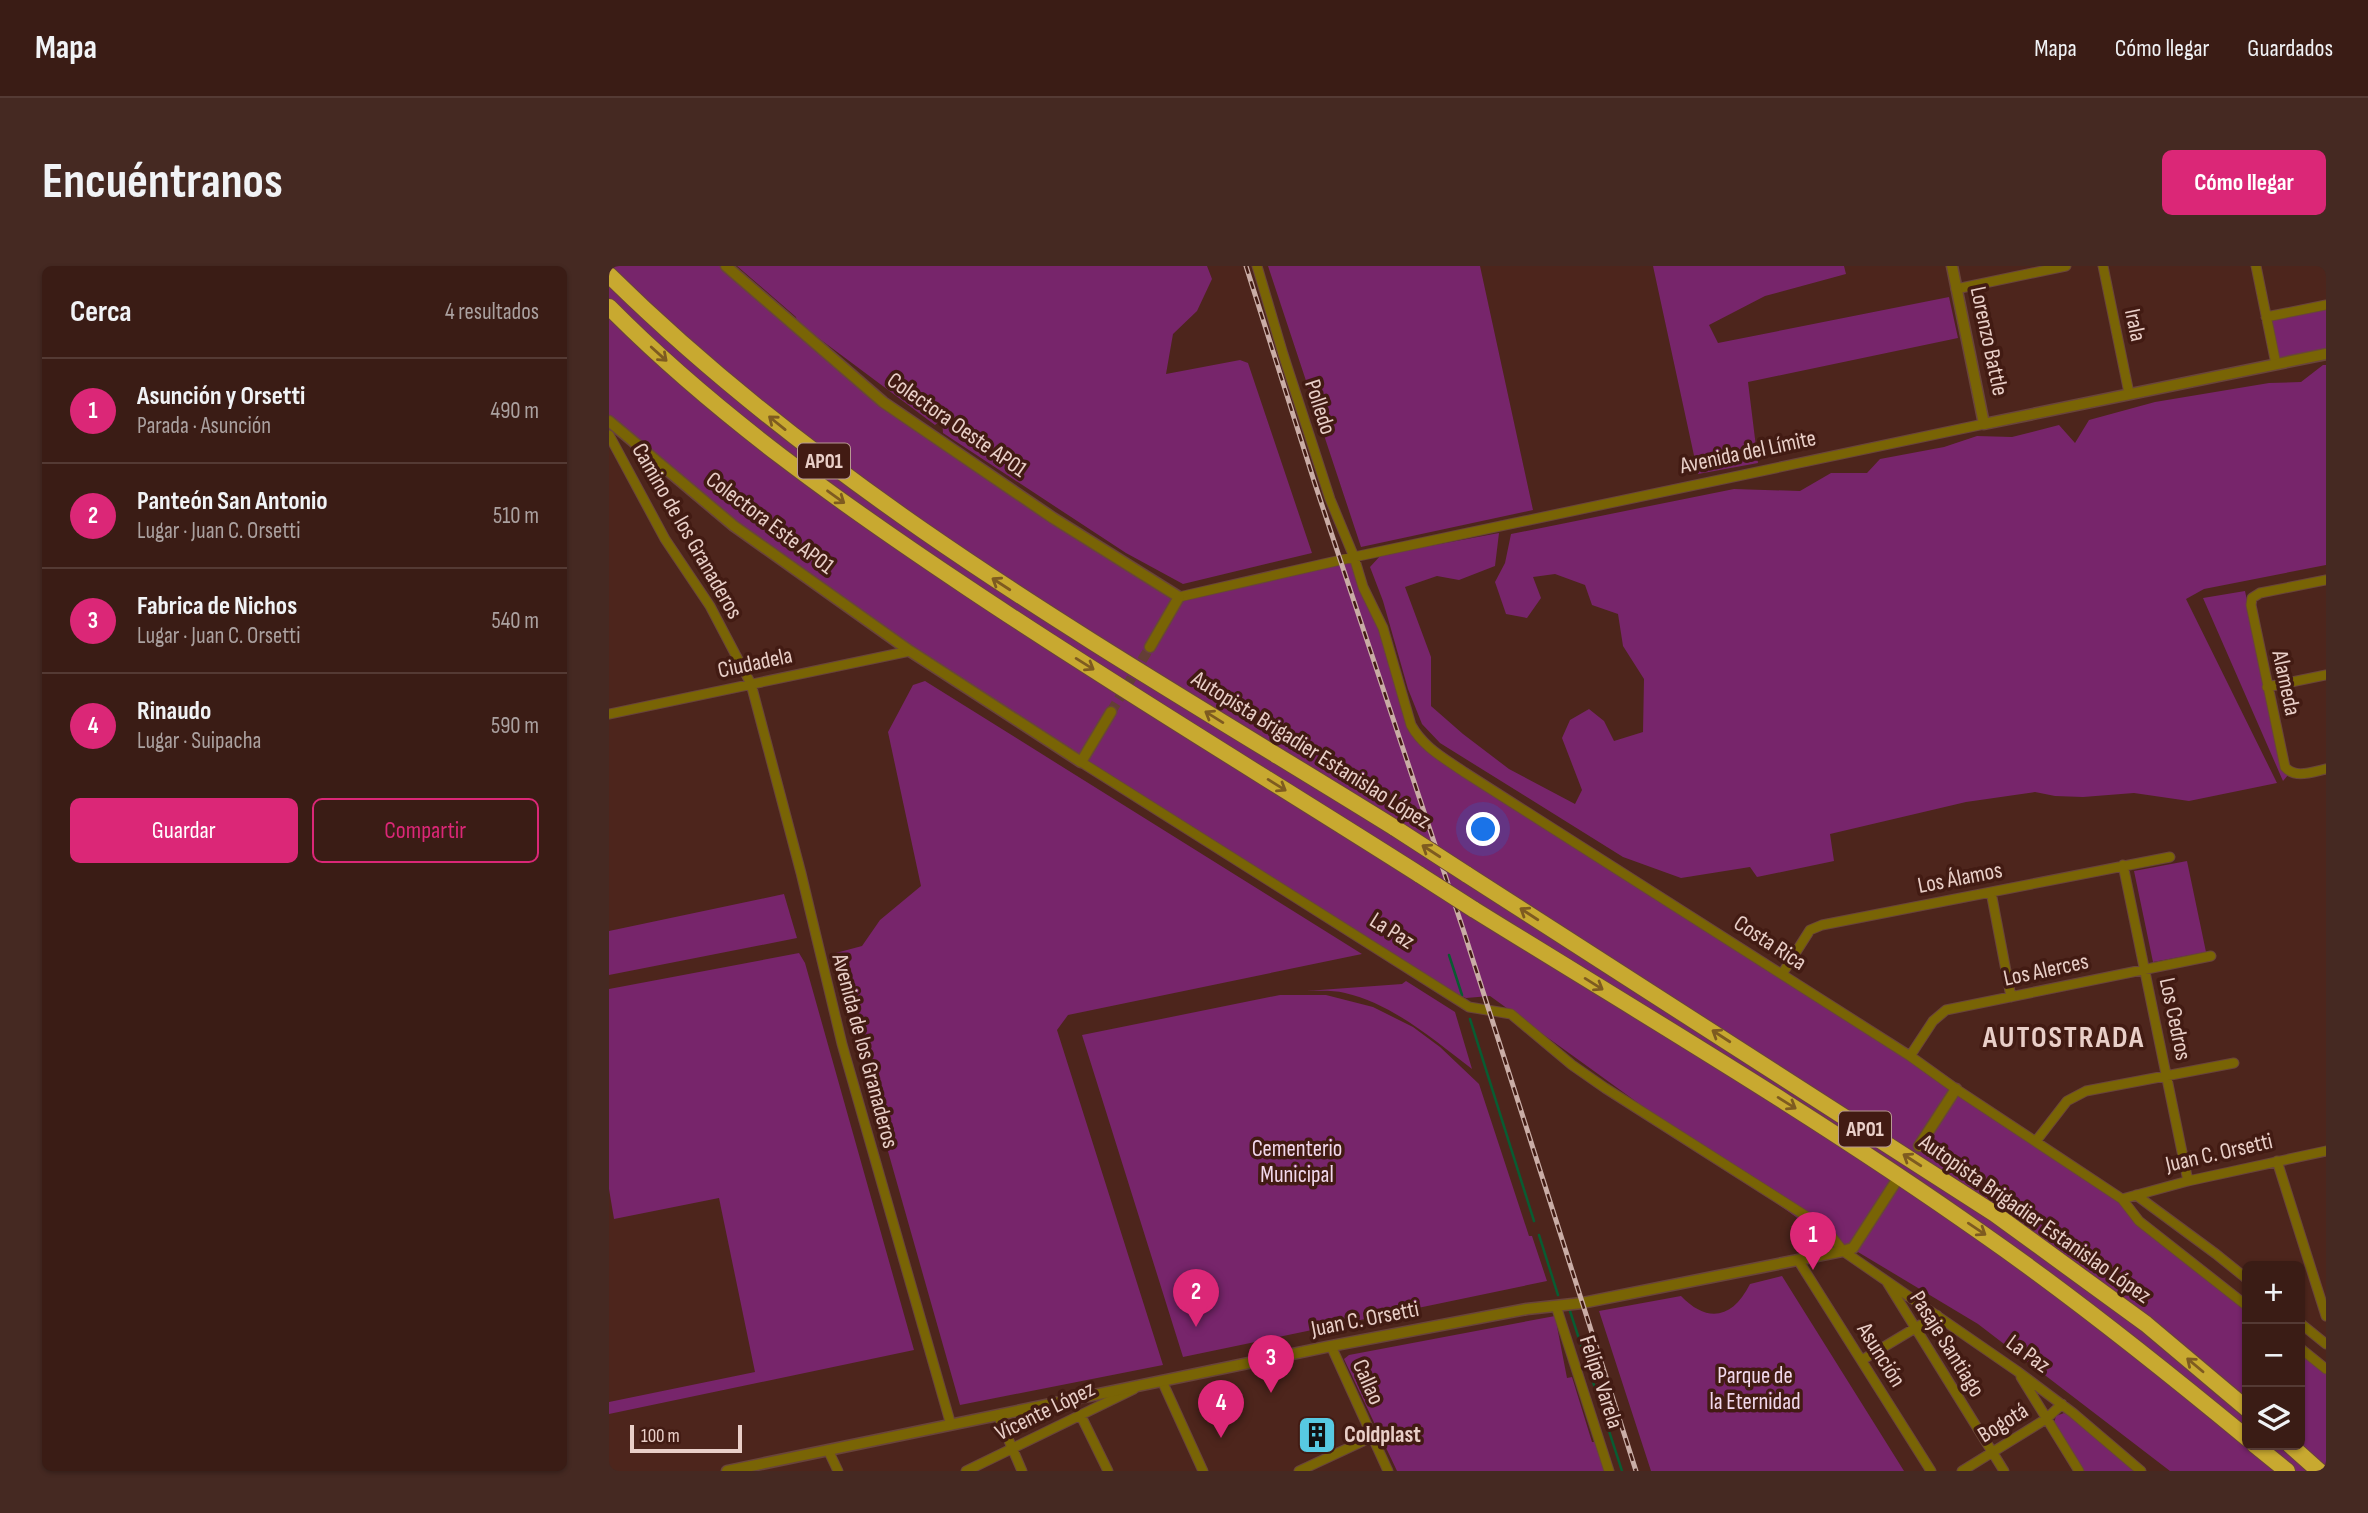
<!DOCTYPE html>
<html lang="es">
<meta charset="utf-8">
<style>
body{margin:0;font-family:"Sofia Sans Condensed",sans-serif;background:#452922;color:#f1f3f6}
.controls{position:absolute;right:21px;bottom:21px;display:grid;overflow:hidden;border-radius:10px;box-shadow:0 2px 5px #0004}
.controls button{width:63px;height:63px;display:grid;place-items:center;padding:0;border:0;border-bottom:2px solid #543a34;background:#3a1c15;color:#f1f3f6;font:35px sans-serif}
.scale{position:absolute;left:21px;bottom:18px;width:112px;box-sizing:border-box;padding-left:7px;border:4px solid #e9cfc8;border-top:0;font-size:19px;line-height:24px;white-space:nowrap;color:#e9cfc8;-webkit-text-stroke:5px #421b13;paint-order:stroke}
.you{position:absolute;left:875px;top:564px;width:24px;height:24px;margin:-18px;border:5px solid #fff;border-radius:50%;background:#1a73e8;box-shadow:0 0 0 10px #1a73e833}
.badge{display:grid;place-items:center;width:46px;height:46px;border-radius:50%;background:#db2777;color:#fff;font-size:23px;font-weight:700}
.pin{position:absolute;translate:-50% -58px;filter:drop-shadow(0 2px 4px #0008)}
.pin::after{content:'';position:absolute;top:37px;width:24px;height:21px;background:inherit;clip-path:polygon(0 0,100% 0,50% 100%)}
.list{margin:0;padding:0;list-style:none}
h2{display:flex;justify-content:space-between;align-items:center;height:91px;margin:0;padding:0 28px;font-size:30px}
h2 small{font-size:23px;font-weight:400;color:#aba1a0}
.list li{display:grid;grid-template-columns:46px 1fr auto;gap:21px;align-items:center;box-sizing:border-box;height:105px;padding:0 28px;border-top:2px solid #543a34}
.list b{display:block;font-size:26px;white-space:nowrap}
.list p{margin:0;font-size:23px;white-space:nowrap;color:#aba1a0}
.list em{font-size:23px;font-style:normal;color:#aba1a0}
.actions{display:flex;gap:14px;padding:21px 28px}
.actions a{flex:1;padding:16px 0;border:2px solid #db2777;border-radius:10px;text-align:center;font-size:24px;color:#db2777}
.actions .main{background:#db2777;color:#fff}
.icon{flex:none;width:38px;height:38px;fill:none;stroke:currentColor;stroke-width:2;stroke-linecap:round;stroke-linejoin:round}
.map{position:relative;flex:none;width:1717px;height:1205px;overflow:hidden;border-radius:10px}
header{display:flex;align-items:center;gap:42px;box-sizing:border-box;height:98px;padding:0 35px;background:#3a1c15;border-bottom:2px solid #543a34}
header strong{font-size:33px}
nav{display:flex;gap:38px;margin-inline-start:auto;font-size:24px}
.intro{display:flex;align-items:center;justify-content:space-between;box-sizing:border-box;height:168px;padding:0 42px}
h1{margin:0;font-size:49px}
.button{padding:18px 32px;border-radius:10px;background:#db2777;color:#fff;font-size:24px;font-weight:700}
main{display:flex;gap:42px;padding:0 42px}
aside{flex:1;background:#3a1c15;border-radius:10px;box-shadow:0 2px 5px #0004}
.map>svg:first-child{display:block}
.green{fill:#77256b}
.lines{fill:none;stroke-linecap:round;stroke-linejoin:round}
.stream{stroke:#095c32;stroke-width:2.5}
.tertiary-tunnel{stroke:#643e36;stroke-width:10;stroke-dasharray:10 5;stroke-linecap:butt}
.minor-casing{stroke:#69443b;stroke-width:11}
.tertiary-casing{stroke:#69443b;stroke-width:13}
.motorway-casing{stroke:#69443b;stroke-width:18}
.minor{stroke:#796405;stroke-width:9}
.tertiary{stroke:#796405;stroke-width:10}
.motorway{stroke:#c8a930;stroke-width:16}
.rail-casing{stroke:#caada6;stroke-width:5}
.rail{stroke:#421b13;stroke-width:2.5;stroke-dasharray:8;stroke-linecap:butt}
.motorway-bridge-casing{stroke:#69443b;stroke-width:18;stroke-linecap:butt}
.motorway-bridge{stroke:#c8a930;stroke-width:16}
.oneway{stroke:#7e5b20}
.labels{text-anchor:middle;dominant-baseline:central;stroke-width:7;stroke-linejoin:round;paint-order:stroke}
.shield{fill:#421b13;stroke:#b79992;stroke-width:2}
.shield-label{font-size:21px;font-weight:bold;fill:#e9cfc8}
.street-label{font-size:23px;fill:#e9cfc8;stroke:#421b13}
.park-label{font-size:23px;fill:#f2d8ec;stroke:#421b13}
.poi-label{font-size:23px;font-weight:bold;fill:#e9cfc8;stroke:#421b13;text-anchor:start}
.district-label{font-size:30px;font-weight:bold;letter-spacing:2px;fill:#e9cfc8;stroke:#421b13}
</style>
<header>
<strong>Mapa</strong>
<nav><a>Mapa</a><a>Cómo llegar</a><a>Guardados</a></nav>
</header>
<div class="intro"><h1>Encuéntranos</h1><a class="button">Cómo llegar</a></div>
<main>
<aside>
<h2>Cerca<small>4 resultados</small></h2>
<ul class="list">
<li><span class="badge">1</span><div><b>Asunción y Orsetti</b><p>Parada · Asunción</p></div><em>490 m</em></li>
<li><span class="badge">2</span><div><b>Panteón San Antonio</b><p>Lugar · Juan C. Orsetti</p></div><em>510 m</em></li>
<li><span class="badge">3</span><div><b>Fabrica de Nichos</b><p>Lugar · Juan C. Orsetti</p></div><em>540 m</em></li>
<li><span class="badge">4</span><div><b>Rinaudo</b><p>Lugar · Suipacha</p></div><em>590 m</em></li>
</ul>
<div class="actions"><a class="main">Guardar</a><a>Compartir</a></div>
</aside>
<div class="map">
<svg width="1717" height="1205" viewBox="0 0 1717 1205">
<rect width="100%" height="100%" fill="#4d251c"/>
<path class="green" d="M0 0H117L274 136 570 331 745 291 809 471 1513 933 1530 955 1638 1040V1179H1691V1082L1717 1103V1205H1561L1369 1058 1244 983 1234 985 881 730 857 732 828 718 472 496 125 260 0 155Z
M128 0H598L603 13 588 45 564 68 557 108 631 94 639 97 703 287 574 318 517 287 334 167 333 153 326 159 188 56 187 51Z
M659 0H871L924 244 752 281Z
M1044 0H1235L1237 8 1156 30 1100 59 1109 77 1340 31 1349 72 1139 116 1149 197 1089 208Z
M1717 39V88L1667 98 1657 51Z
M1714 99H1717V299L1595 323 1577 333 1668 517 1580 535 1525 527 1474 531 1446 530 1426 526 1357 536 1221 568 1225 595 1148 611 1141 601 1072 612 1014 591 831 477 813 458 799 423 774 335 761 301 772 289 890 267 886 300 850 314 828 310 796 321 822 391V440L854 468 900 503 966 538 973 524 953 472 961 454 980 443 995 455 1005 475 1034 466 1035 413 1014 380 1009 348 983 339 976 319 946 308 924 311 932 332 918 352 897 348 886 316 896 297 902 268 1125 223 1191 225 1222 207H1258L1271 193 1335 181 1368 170 1403 171 1450 159 1466 177 1480 154 1546 136 1660 117 1692 116Z
M1636 325 1674 504 1679 509 1674 515 1594 332Z
M316 415 753 688 459 749 448 764 554 1099 351 1139 223 688 253 680 271 654 312 620 279 466 304 419Z
M1578 595 1597 686 1544 696 1525 605Z
M175 628 188 672 0 709V665Z
M190 687 196 697 305 1084 0 1148V1136L146 1106 110 932 5 953 0 923V723Z
M797 715 846 746 863 803C825 774 784 738 736 727 724 724 709 725 697 725L793 718Z
M671 729H717L764 741 804 761 831 781 870 818 920 970H923L938 1015 574 1091 473 769Z
M1173 1010 1295 1205H1042L990 1045 1072 1030C1099 1058 1124 1052 1141 1018Z
M946 1050 958 1112 963 1111 983 1176H987L996 1205H788L735 1093 740 1089Z
M1455 1147 1463 1152 1526 1205H1474L1445 1157 1447 1150Z"/>
<g class="lines">
<path class="stream" d="M840 689 853 729
M861 753 925 955
M930 969 949 1029
M961 1045 1013 1205"/>
<path class="tertiary-tunnel" d="M502 446 541 381"/>
<g class="minor-casing">
<path id="minor" d="M648 0 674 88 721 233 745 291 754 321 774 362 802 459C814 481 835 492 855 506L1301 790 1347 823 1513 933 1530 955 1638 1040
M1494 0 1520 127
M1647 0 1667 98
M1347 23 1457 0
M1657 51 1717 39
M0 169 56 273 101 340 142 418 192 607 233 778 342 1159
M1717 314 1651 327 1643 332 1642 339 1676 501C1686 513 1703 506 1717 503
M570 331 745 291 1375 158
M1658 421 1717 409
M0 448 301 385
M472 496 860 741 902 748 963 799 996 822 1208 957 1219 966 1234 985 1408 1105 1464 1147 1532 1205
M1514 599 1579 915
M1382 626 1402 731
M1173 708 1201 664 1213 659 1561 591
M1301 790 1324 755 1337 744 1602 690
M1427 875 1458 835 1477 825 1625 797
M1668 895 1717 1050
M1527 929 1607 988 1638 1013
M1513 933 1579 915 1717 885
M1189 994 1322 1205
M1278 1016 1395 1205
M947 1040 1000 1205
M1691 1057 1717 1078
M722 1080 779 1205
M1691 1082 1717 1103
M1253 1094 1328 1049
M1412 1111 1470 1205
M553 1115 594 1205
M389 1149 413 1205
M472 1150 499 1205
M219 1184 229 1205
M357 1205 525 1123
M690 1205 763 1171
M1353 1205 1437 1153 1453 1138"/>
</g>
<g class="tertiary-casing">
<path id="tertiary" d="M117 0 274 136 444 252 570 331 541 381
M1343 0 1375 158 1717 88
M0 155 125 260 301 385 472 496 502 446
M1310 880 1347 823
M118 1205 722 1080 918 1043 973 1037 1234 985 1244 982 1286 917"/>
</g>
<g class="motorway-casing">
<path id="motorway" d="M0 9C230 236 514 393 786 562
M0 41C107 149 233 238 359 322 507 421 660 513 811 609
M857 608 1386 948 1537 1058 1638 1143
M864 643C1035 749 1210 852 1374 968 1466 1032 1552 1101 1638 1172
M1646 1179 1678 1205
M1681 1179 1710 1205"/>
</g>
<use href="#minor" class="minor"/>
<use href="#tertiary" class="tertiary"/>
<use href="#motorway" class="motorway"/>
<g class="rail-casing">
<path id="rail" d="M637 0 706 218 855 666 1027 1205"/>
</g>
<use href="#rail" class="rail"/>
<g class="motorway-bridge-casing">
<path id="motorway-bridge" d="M786 562 857 608
M811 609 864 643"/>
</g>
<use href="#motorway-bridge" class="motorway-bridge"/>
</g>
<defs><path id="oneway-shaft" d="M-6 0H5M1.5-3L5.5 0L1.5 3" fill="none" stroke-width="1.6" stroke-linecap="round" stroke-linejoin="round" transform="scale(1.75)"/></defs>
<g class="oneway">
<use href="#oneway-shaft" transform="translate(50 88) rotate(42)"/>
<use href="#oneway-shaft" transform="translate(168 157) rotate(-141)"/>
<use href="#oneway-shaft" transform="translate(227 231) rotate(36)"/>
<use href="#oneway-shaft" transform="translate(392 318) rotate(-147)"/>
<use href="#oneway-shaft" transform="translate(476 398) rotate(32)"/>
<use href="#oneway-shaft" transform="translate(605 451) rotate(-148)"/>
<use href="#oneway-shaft" transform="translate(668 519) rotate(32)"/>
<use href="#oneway-shaft" transform="translate(822 585) rotate(-147)"/>
<use href="#oneway-shaft" transform="translate(920 648) rotate(-147)"/>
<use href="#oneway-shaft" transform="translate(985 718) rotate(32)"/>
<use href="#oneway-shaft" transform="translate(1112 770) rotate(-147)"/>
<use href="#oneway-shaft" transform="translate(1178 837) rotate(32)"/>
<use href="#oneway-shaft" transform="translate(1303 894) rotate(-147)"/>
<use href="#oneway-shaft" transform="translate(1368 963) rotate(34)"/>
<use href="#oneway-shaft" transform="translate(1586 1099) rotate(-140)"/>
</g>
<defs>
<g id="building-square" transform="scale(2.0125)"><rect x="-9" y="-9" width="18" height="18" rx="4" fill="#57c9e2" stroke="#421b13"/><path d="M-4-6H4V6H1V3H-1V6H-4ZM-2.5-4.3h1.7v1.8h-1.7ZM.8-4.3h1.7v1.8H.8ZM-2.5-1h1.7V.8h-1.7ZM.8-1h1.7V.8H.8Z" fill="#111"/></g>
</defs>
<g fill-rule="evenodd">
<use href="#building-square" x="708" y="1169"/>
</g>
<g class="labels">
<g class="shield">
<rect x="189" y="177.5" width="52" height="35" rx="5"/>
<rect x="1230" y="845.5" width="52" height="35" rx="5"/>
</g>
<g class="shield-label">
<text x="215" y="195">AP01</text>
<text x="1256" y="863">AP01</text>
</g>
<g class="street-label">
<text transform="translate(1526 59) rotate(78)">Irala</text>
<text transform="translate(1380 75) rotate(78)">Lorenzo Battle</text>
<text transform="translate(711 141) rotate(72)">Polledo</text>
<text transform="translate(348 159) rotate(35)">Colectora Oeste AP01</text>
<text transform="translate(1139 186) rotate(-12)">Avenida del Límite</text>
<text transform="translate(161 257) rotate(37)">Colectora Este AP01</text>
<text transform="translate(78 265) rotate(60)">Camino de los Granaderos</text>
<text transform="translate(146 397) rotate(-12)">Ciudadela</text>
<text transform="translate(1677 417) rotate(78)">Alameda</text>
<text transform="translate(702 484) rotate(32)">Autopista Brigadier Estanislao López</text>
<text transform="translate(1351 612) rotate(-11)">Los Álamos</text>
<text transform="translate(783 665) rotate(32)">La Paz</text>
<text transform="translate(1161 677) rotate(33)">Costa Rica</text>
<text transform="translate(1437 704) rotate(-12)">Los Alerces</text>
<text transform="translate(1566 753) rotate(78)">Los Cedros</text>
<text transform="translate(256 785) rotate(75)">Avenida de los Granaderos</text>
<text transform="translate(1610 887) rotate(-13)">Juan C. Orsetti</text>
<text transform="translate(1426 953) rotate(35)">Autopista Brigadier Estanislao López</text>
<text transform="translate(756 1053) rotate(-11)">Juan C. Orsetti</text>
<text transform="translate(1338 1078) rotate(58)">Pasaje Santiago</text>
<text transform="translate(1419 1088) rotate(36)">La Paz</text>
<text transform="translate(1272 1089) rotate(58)">Asunción</text>
<text transform="translate(759 1116) rotate(66)">Callao</text>
<text transform="translate(992 1116) rotate(72)">Felipe Varela</text>
<text transform="translate(436 1145) rotate(-26)">Vicente López</text>
<text transform="translate(1394 1157) rotate(-32)">Bogotá</text>
</g>
<g class="park-label">
<text x="688" y="883">Cementerio<tspan x="688" dy="26">Municipal</tspan></text>
<text x="1146" y="1110">Parque de<tspan x="1146" dy="26">la Eternidad</tspan></text>
</g>
<g class="poi-label">
<text x="735" y="1169">Coldplast</text>
</g>
<g class="district-label">
<text x="1455" y="772">AUTOSTRADA</text>
</g>
</g>
</svg>
<div class="controls">
<button>+</button>
<button>−</button>
<button><svg class="icon" aria-label="layers" viewBox="0 0 24 24"><path d="M12 4l9 5-9 5-9-5zM3 14l9 5 9-5"/></svg></button>
</div>
<div class="scale">100 m</div>
<div class="you"></div>
<div class="pin badge" style="left:1204px;top:1004px">1</div>
<div class="pin badge" style="left:587px;top:1061px">2</div>
<div class="pin badge" style="left:662px;top:1127px">3</div>
<div class="pin badge" style="left:612px;top:1172px">4</div>
</div>
</main>
